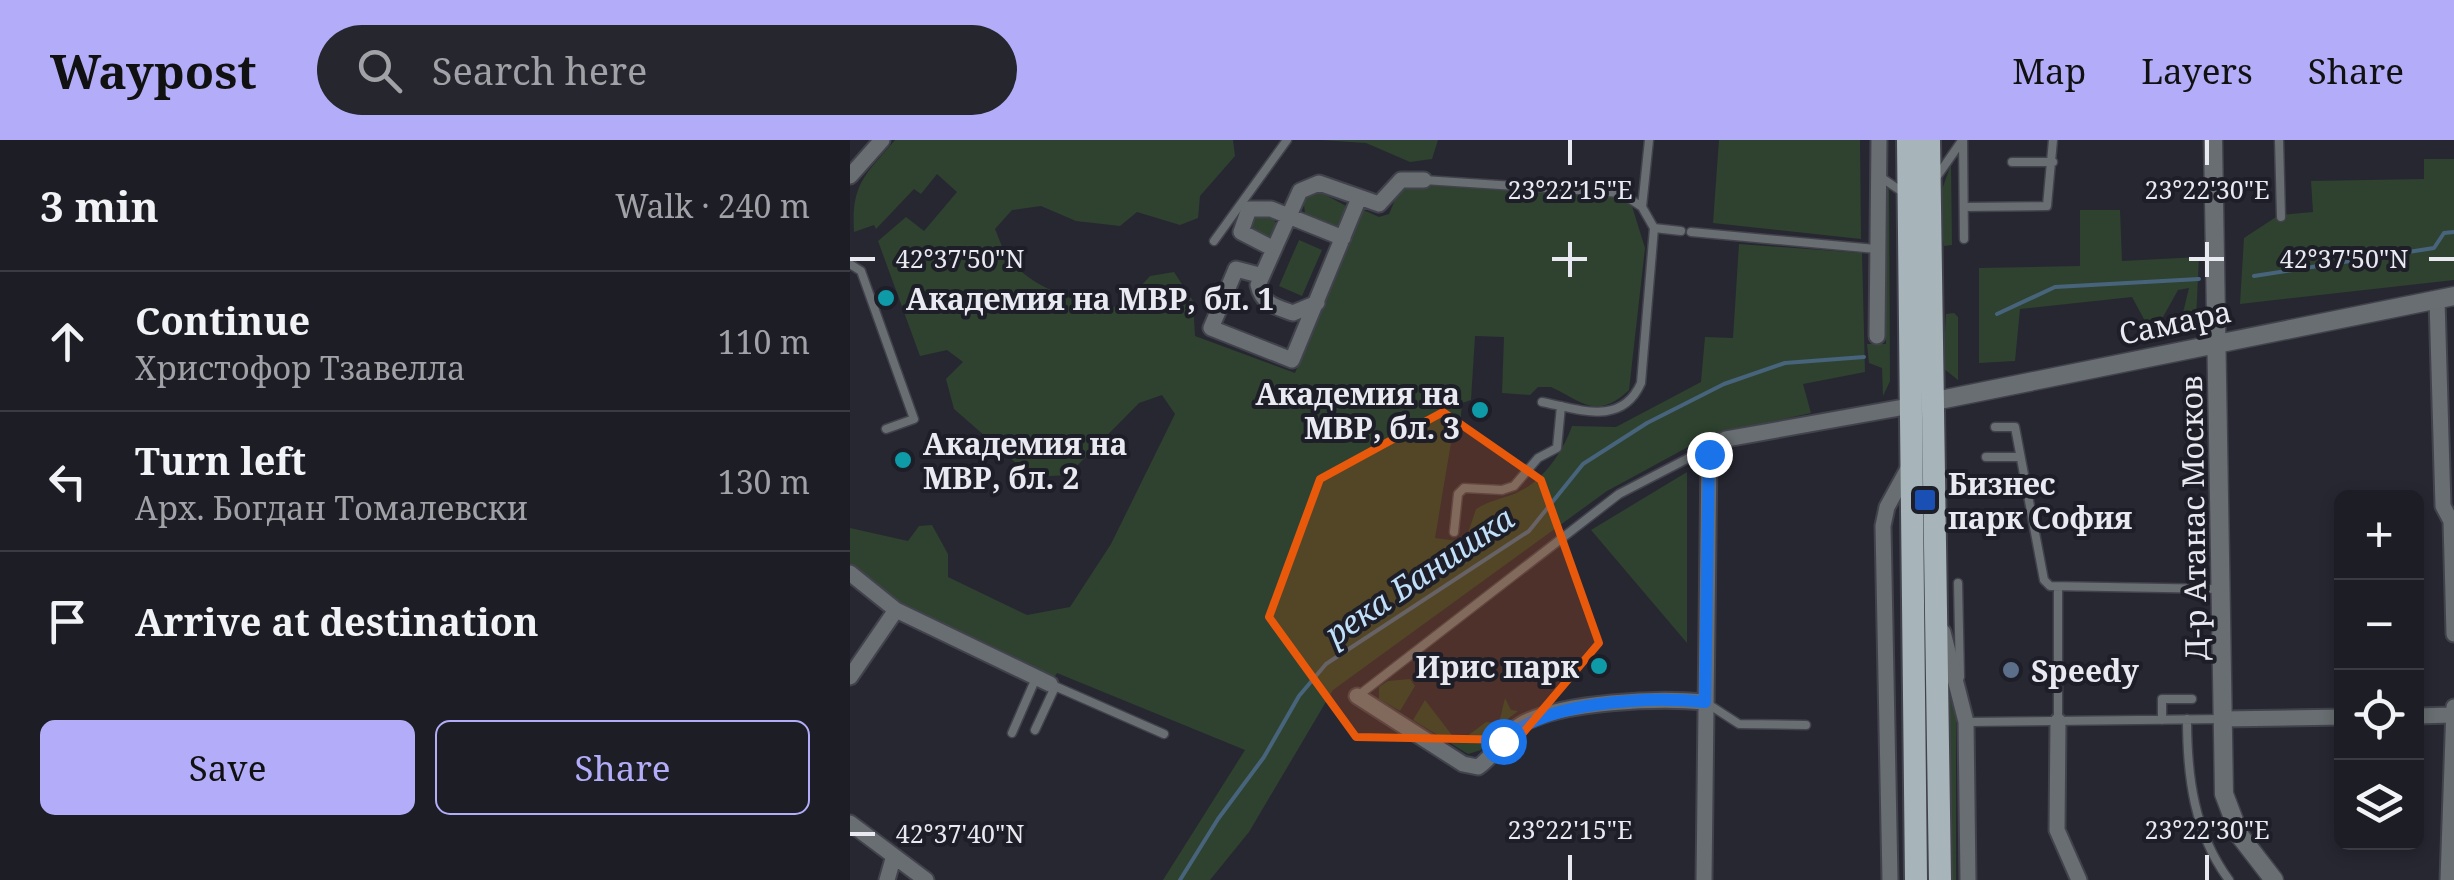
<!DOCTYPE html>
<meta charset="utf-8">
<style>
body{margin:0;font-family:"Noto Serif",serif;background:#25262e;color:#f1f3f6}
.controls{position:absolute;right:30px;bottom:30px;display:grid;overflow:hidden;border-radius:15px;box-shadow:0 5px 15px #0003}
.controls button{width:90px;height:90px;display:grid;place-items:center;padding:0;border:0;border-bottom:2px solid #3b3b43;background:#1d1d26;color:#f1f3f6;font:50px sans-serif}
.stop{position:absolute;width:30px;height:30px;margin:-22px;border:8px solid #1a73e8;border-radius:50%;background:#fff}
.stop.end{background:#1a73e8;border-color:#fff;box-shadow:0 2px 10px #0008}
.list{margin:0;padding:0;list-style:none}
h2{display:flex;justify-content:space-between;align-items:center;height:130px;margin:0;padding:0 40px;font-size:42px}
h2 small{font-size:32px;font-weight:400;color:#a0a2a7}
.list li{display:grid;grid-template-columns:65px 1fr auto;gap:30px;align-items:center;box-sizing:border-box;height:140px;padding:0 40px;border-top:2px solid #3b3b43}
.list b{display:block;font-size:38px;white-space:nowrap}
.list p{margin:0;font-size:32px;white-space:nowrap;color:#a0a2a7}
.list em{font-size:32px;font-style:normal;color:#a0a2a7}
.actions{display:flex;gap:20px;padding:30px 40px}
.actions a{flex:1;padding:22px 0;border:2px solid #b3adf9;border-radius:15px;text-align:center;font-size:35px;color:#b3adf9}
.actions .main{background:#b3adf9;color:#111}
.icon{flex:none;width:55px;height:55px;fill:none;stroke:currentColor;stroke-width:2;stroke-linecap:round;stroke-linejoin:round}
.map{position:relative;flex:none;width:1604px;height:740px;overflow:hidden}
header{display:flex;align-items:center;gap:60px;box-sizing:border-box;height:140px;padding:0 50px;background:#b3adf9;color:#111}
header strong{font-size:48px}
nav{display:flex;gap:55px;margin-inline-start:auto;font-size:35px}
.search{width:700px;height:90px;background:#25262e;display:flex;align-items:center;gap:25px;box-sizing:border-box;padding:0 35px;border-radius:55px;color:#a0a2a7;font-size:38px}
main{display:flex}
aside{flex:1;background:#1d1d26}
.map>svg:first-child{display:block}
.green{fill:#2e422f}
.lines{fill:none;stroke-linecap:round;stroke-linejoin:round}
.stream{stroke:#47647c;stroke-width:4}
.service-casing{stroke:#42424d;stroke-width:11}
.minor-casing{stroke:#42424d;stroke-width:19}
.tertiary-casing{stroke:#42424d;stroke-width:21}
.primary-casing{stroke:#42424d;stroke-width:26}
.service{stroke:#686e71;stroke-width:8}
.minor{stroke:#686e71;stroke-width:15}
.tertiary{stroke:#686e71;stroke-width:18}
.primary{stroke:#a7b5bb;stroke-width:22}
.route{stroke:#1a73e8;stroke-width:12}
.marked{fill:#e8590c;fill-opacity:0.2;stroke:#e8590c;stroke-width:8;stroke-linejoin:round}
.ticks{fill:none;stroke:#e9eaf1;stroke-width:4}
.culture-dot{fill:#0f9aa8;stroke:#1d1e28;stroke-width:4}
.transit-dot{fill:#1a4fb4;stroke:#1d1e28;stroke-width:4}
.service-dot{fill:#5c6f8a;stroke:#1d1e28;stroke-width:4}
.labels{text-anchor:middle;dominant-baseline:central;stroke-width:8;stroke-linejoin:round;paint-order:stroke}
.poi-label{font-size:30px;font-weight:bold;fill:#e9eaf1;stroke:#1d1e28;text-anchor:start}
.street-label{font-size:30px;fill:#e9eaf1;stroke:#1d1e28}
.water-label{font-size:32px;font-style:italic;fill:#c1e0fa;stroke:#1d1e28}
.ticks-label{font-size:25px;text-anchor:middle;fill:#e9eaf1;stroke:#1d1e28;stroke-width:8;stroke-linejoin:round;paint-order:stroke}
</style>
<header>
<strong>Waypost</strong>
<div class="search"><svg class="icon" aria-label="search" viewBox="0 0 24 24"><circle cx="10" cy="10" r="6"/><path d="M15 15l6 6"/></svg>Search here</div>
<nav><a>Map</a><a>Layers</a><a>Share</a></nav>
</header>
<main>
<aside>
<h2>3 min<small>Walk · 240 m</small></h2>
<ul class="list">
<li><svg class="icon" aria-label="ahead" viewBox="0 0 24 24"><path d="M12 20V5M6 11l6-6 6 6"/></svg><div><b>Continue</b><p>Христофор Тзавелла</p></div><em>110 m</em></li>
<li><svg class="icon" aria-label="left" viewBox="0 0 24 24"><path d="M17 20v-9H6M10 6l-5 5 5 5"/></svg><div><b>Turn left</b><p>Арх. Богдан Томалевски</p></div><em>130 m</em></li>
<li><svg class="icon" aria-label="arrive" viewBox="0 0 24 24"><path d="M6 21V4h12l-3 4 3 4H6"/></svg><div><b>Arrive at destination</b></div></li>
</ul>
<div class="actions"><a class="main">Save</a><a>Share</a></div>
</aside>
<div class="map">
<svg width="1604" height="740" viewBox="0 0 1604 740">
<rect width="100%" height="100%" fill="#272732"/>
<path class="green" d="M45 0H383L385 16 350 56 348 78 330 85 287 72 270 86 226 81 191 66 162 70 145 89C149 98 153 111 158 118 184 150 233 166 272 167L300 136 324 132 343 161 345 196 445 233 511 69 529 77 539 74 550 48 563 43 770 57 781 63 795 108 779 250C746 281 732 261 701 247H688L680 255 652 253 654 197 625 196 621 260 612 263 609 299 601 303 585 398 615 402 626 369C639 361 650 359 664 354 692 343 713 312 722 286L766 287 851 242 855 197 883 198 889 104 1012 113 1015 232 953 244 961 273 860 295 757 351 483 550 399 692 360 740H313L395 610 207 533 202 541 49 467 0 427V388L58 401 69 386 82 385 98 414V437L177 475 220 467 261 404 325 274 312 255 289 263 218 335 182 337 104 269 96 239 113 222 97 210 70 216 28 101 56 77 74 91 107 52 87 34 71 54 64 49 26 89 24 85 4 92C1 44 15 35 45 0Z
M470 0H588L582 19 560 22 516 3Z
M869 0H1010L1011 99 863 83Z
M1574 19H1604V140L1390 164 1394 98 1429 75 1463 72 1461 41 1574 39Z
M1101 24 1102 105 1094 106 1088 61Z
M1039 49 1040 241 1033 256 1032 228 1019 223 1017 204H1036L1035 51Z
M466 50 498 67 487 86 455 73 453 58Z
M1230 70H1270L1272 121 1349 117 1346 179 1340 186 1298 194 1295 191 1331 181 1339 148 1328 150 1313 177 1295 181 1282 157 1170 169 1165 221 1129 223V128L1230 126Z
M402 86a12 12 0 1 1 24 0a12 12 0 1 1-24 0Z
M449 100 472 110 452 156 429 146Z
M1104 173 1108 177V240L1093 228 1096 174Z
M837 332V503L741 390Z
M560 539 565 546 550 571 529 559V547L538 541Z
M1100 542 1106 572V740H1100L1095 543Z
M655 558 661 570 668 571 642 591 631 610 618 614 563 580 575 560 608 603 636 582 649 583Z"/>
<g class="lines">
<path class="stream" d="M1404 136 1584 108 1594 93 1604 92
M1147 174 1205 147 1349 139
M330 740 368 679 414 617 449 556 476 524 679 391 733 324 797 283 874 244 935 223 1014 217"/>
<g class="service-casing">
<path id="service" d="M799 0 792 67 804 88
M1113 0 1114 99
M1429 0 1431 77
M1162 22H1203
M1088 35 1111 2
M1029 36 1054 53
M574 40 771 53 792 67
M1114 67 1197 66 1203 0
M841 92 1026 109
M364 101 437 0
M0 124 11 131 64 279 36 289
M692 262C731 270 772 286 791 243L804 88 831 91
M1145 287H1165L1194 440 1200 446 1370 449
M1136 317H1168
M1137 346H1173
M604 392 608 354 614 348 652 350 664 346 688 318 707 308 711 266
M1108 443 1110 537
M1208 447V581
M200 544 314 594
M509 555 769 354 860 307
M855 562 889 584 956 585
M1337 579C1337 636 1344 693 1379 740
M1312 580V559H1342
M1117 582 1372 579
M185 590 205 547
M162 593 186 538"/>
</g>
<g class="minor-casing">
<path id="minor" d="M0 36 32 0
M422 108 391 92 399 69H421L493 98
M409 135 386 129 361 188 442 220 509 58
M1587 160 1593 366 1601 381 1604 494
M467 163 443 173C426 167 412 164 408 145L450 51 469 43 529 64 551 40H574
M1027 196 1029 0
M0 433 46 470 200 544
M1093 492 1116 582 1118 740
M0 537 46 470
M507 556 613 624 628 627C646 615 654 594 672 584 714 561 808 558 855 562
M1566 576 1602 575
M1372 579 1492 577
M1208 581 1207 690 1229 740
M0 683 76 740
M37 740 43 719
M854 740 859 314 864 305 876 299 1060 266
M1040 740 1033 386 1037 367 1060 325
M1598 740 1604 567"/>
</g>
<g class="tertiary-casing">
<path id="tertiary" d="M1363 0 1374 654 1390 696 1424 740
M1070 264 1604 156"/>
</g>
<g class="primary-casing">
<path id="primary" d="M1058 0 1066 740
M1079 0 1090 740"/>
</g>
<use href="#service" class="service"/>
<use href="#minor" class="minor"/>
<use href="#tertiary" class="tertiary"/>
<use href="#primary" class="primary"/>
</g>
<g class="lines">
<path class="route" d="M653 601C694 561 799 556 855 562L859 314"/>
</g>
<path class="marked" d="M593 272 691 340 749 503 667 600 506 597 419 477 470 339Z"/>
<path class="ticks" d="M720 0V25M1357 0V25M720 102V137M1357 102V137M0 119H25M702 119H737M1339 119H1374M1579 119H1604M0 694H25M720 715V740M1357 715V740"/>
<g class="culture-dot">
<circle cx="36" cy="158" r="10"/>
<circle cx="630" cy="270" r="10"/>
<circle cx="53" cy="320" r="10"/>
<circle cx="749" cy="526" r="10"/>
</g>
<rect class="transit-dot" x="1063" y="348" width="24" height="24" rx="5"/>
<circle class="service-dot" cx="1161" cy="530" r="10"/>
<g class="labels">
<g class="poi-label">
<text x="56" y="158">Академия на МВР, бл. 1</text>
<text x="610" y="253" text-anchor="end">Академия на<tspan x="610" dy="34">МВР, бл. 3</tspan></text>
<text x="73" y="303">Академия на<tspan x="73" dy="34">МВР, бл. 2</tspan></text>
<text x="1098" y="343">Бизнес<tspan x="1098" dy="34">парк София</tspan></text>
<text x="729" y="526" text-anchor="end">Ирис парк</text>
<text x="1181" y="530">Speedy</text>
</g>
<g class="street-label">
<text transform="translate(1325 182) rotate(-12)">Самара</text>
<text transform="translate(1343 378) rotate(-91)">Д-р Атанас Москов</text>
</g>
<g class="water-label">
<text transform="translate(569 435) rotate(-34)">река Банишка</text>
</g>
</g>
<g class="ticks-label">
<text x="720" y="59">23°22'15"E</text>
<text x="1357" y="59">23°22'30"E</text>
<text x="110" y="128">42°37'50"N</text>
<text x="1494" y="128">42°37'50"N</text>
<text x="720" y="699">23°22'15"E</text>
<text x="1357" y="699">23°22'30"E</text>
<text x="110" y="703">42°37'40"N</text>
</g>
</svg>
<div class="controls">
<button>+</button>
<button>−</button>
<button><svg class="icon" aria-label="locate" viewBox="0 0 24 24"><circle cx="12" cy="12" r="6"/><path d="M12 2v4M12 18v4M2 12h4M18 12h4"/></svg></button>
<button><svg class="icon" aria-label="layers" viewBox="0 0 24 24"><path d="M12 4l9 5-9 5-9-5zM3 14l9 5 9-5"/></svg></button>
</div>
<div class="stop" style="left:653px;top:601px"></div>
<div class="stop end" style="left:859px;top:314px"></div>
</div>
</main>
